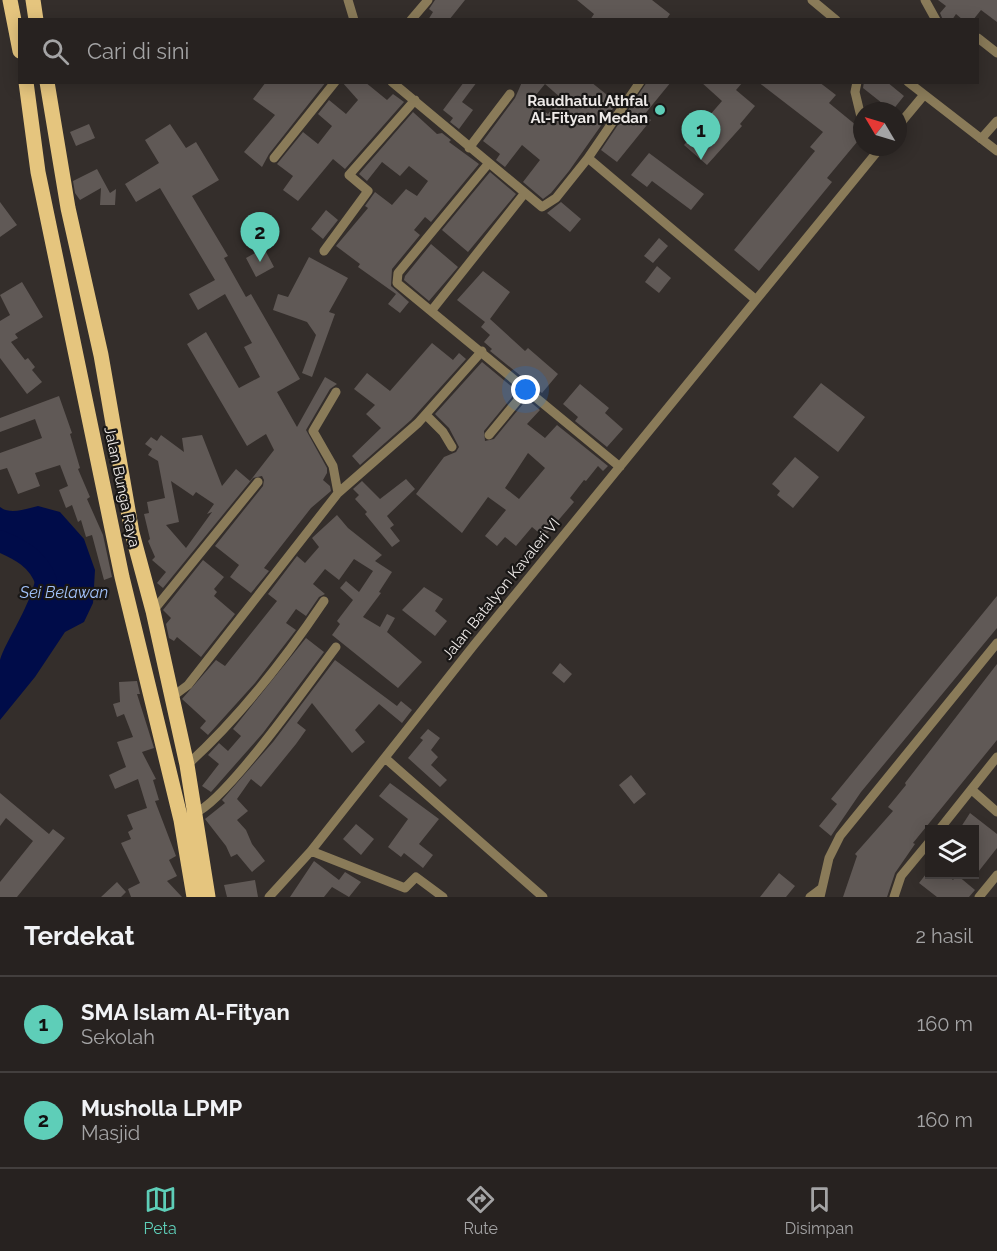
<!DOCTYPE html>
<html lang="id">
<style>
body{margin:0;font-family:Raleway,sans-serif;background:#332f2d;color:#f1f3f6}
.controls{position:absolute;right:18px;bottom:18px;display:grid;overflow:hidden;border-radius:0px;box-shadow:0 3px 15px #0003}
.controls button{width:54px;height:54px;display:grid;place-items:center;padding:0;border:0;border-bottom:2px solid #433f3e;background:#272220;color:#f1f3f6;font:30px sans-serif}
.compass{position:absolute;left:853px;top:102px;width:54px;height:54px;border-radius:50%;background:#272220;box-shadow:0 3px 15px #0003;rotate:308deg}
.you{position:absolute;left:526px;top:390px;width:21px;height:21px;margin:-15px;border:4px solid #fff;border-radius:50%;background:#1a73e8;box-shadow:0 0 0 9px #1a73e833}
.badge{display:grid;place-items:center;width:39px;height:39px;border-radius:50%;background:#5eceb8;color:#111;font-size:20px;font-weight:700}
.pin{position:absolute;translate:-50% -50px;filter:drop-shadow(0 2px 3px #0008)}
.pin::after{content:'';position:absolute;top:32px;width:21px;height:18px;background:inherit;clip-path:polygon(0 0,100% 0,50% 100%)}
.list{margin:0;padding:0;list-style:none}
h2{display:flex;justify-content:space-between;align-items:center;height:78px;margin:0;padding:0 24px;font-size:26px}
h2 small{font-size:20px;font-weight:400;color:#a4a4a5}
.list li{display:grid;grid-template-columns:39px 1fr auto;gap:18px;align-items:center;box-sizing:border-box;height:96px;padding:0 24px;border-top:2px solid #433f3e}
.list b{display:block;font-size:22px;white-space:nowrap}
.list p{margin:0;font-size:20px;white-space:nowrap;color:#a4a4a5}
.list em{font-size:20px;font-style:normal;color:#a4a4a5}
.icon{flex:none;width:33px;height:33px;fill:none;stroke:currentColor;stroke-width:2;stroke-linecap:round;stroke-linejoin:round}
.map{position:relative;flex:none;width:997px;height:897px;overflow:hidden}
.search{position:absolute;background:#272220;box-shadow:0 3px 15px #0003;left:18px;right:18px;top:18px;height:66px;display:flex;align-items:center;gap:15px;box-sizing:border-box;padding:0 21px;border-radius:0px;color:#a4a4a5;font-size:22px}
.sheet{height:270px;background:#272220}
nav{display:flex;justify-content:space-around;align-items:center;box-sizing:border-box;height:84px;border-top:2px solid #433f3e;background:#272220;font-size:16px;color:#a4a4a5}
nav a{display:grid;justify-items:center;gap:3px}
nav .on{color:#5eceb8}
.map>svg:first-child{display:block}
.water{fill:#000c49}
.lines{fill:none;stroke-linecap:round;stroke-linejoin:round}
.river{stroke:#000c49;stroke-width:22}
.building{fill:#605956;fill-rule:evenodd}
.minor{stroke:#8a7b59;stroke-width:9}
.primary{stroke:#e5c57e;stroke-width:15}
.poi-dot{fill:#5eceb8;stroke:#191716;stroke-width:2}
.labels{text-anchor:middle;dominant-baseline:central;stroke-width:4.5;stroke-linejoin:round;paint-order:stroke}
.poi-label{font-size:15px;font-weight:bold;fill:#eeeae8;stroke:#191716;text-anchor:end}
.street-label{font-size:15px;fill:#eeeae8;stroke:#191716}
.water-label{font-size:16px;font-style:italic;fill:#a2c2fa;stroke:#191716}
</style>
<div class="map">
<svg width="997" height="897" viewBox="0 0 997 897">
<rect width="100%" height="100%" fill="#342e2b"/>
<path class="water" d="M38 506 60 512 84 539 95 570 93 603 84 622 65 632 35 677 0 720C0 701 0 677 0 660 6 635 78 541 0 553V507C10 515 26 509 38 506Z"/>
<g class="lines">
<path class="river" d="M0 541C21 550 38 559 46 581"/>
</g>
<path class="building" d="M435 0H465L449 20H428L433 12 429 9Z
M577 0H652L670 14 666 20H590L594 14Z
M938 0H997V22L981 10 973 20H963L956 14 952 20H943L940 13 946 6Z
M266 82H326L269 154 262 167 244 152 275 115 253 99Z
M342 82H365L387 100 393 94 404 102 345 169 333 159 298 201 283 190 293 176 277 164 303 132 318 144 332 126 318 114 329 100 346 114 358 100Z
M464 82H477L462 102 473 110 459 129 450 122 453 118 443 110Z
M522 82H591L617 103 569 171 551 193 543 199 523 182 540 160 522 145 505 167 496 160 500 154 483 141 515 98ZM545 84 561 98 548 114 531 101Z
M647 82H671L644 115 651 120 617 162 601 150Z
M701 82H743L736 90 755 106 740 124 742 126 707 165 684 145 722 101Z
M758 82H819L836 95 829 103 862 130V136L827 178 832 182 759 271 734 250 815 151 810 147 823 132Z
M864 82H887L904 96 892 111 863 88Z
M413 112 437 134 442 133 451 140 449 142 479 164 431 222 425 217 414 230 420 235 392 269 391 286 409 302 400 313 388 304 396 294 358 267 360 264 336 246 368 208 365 206 375 192 392 205 406 189 417 196 428 181 409 166 400 176 382 162 367 181 359 174Z
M89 124 95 138 76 146 70 132Z
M170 124 186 148 196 142 219 180 192 196 228 256 224 258 246 297 251 294 300 379 277 392 297 427 325 377 337 384 330 389 306 430 327 468V473L323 480 330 486 331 491 311 508 264 568 269 571 251 593 230 577 239 565 215 546 263 486 264 480 262 476 253 478 163 588 157 583 166 572 152 560 155 557 148 541 150 539 144 514 149 513 147 502 165 498 158 461 148 455 152 449 145 444 151 437 157 441 161 435 184 452 182 438 202 435 222 486 236 469 250 481 274 450 266 434 247 446 187 344 206 332 239 388 260 377 244 347 252 343 225 294 198 310 189 294 215 280 160 188 136 202 125 184 159 163 145 140ZM171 481 193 496 196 492 214 504 207 514 212 512 186 548 166 525 179 522Z
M649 153 704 194 691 210 652 181 647 187 631 175Z
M97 169 110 193 116 189 115 205H100L101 188 80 200 75 193 73 181Z
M490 172 516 194 468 252 442 230Z
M0 202 17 225 0 237Z
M561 202 581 219 570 232 547 213Z
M326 210 338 220 323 239 311 229Z
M659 238 668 246 653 263 644 256Z
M431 244 458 267 429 301 404 280 405 276Z
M264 248 274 267 256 277 246 258Z
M309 257 348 278 329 312 335 314 312 377 302 373 316 335 307 322 273 310 278 294 288 297Z
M657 266 671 278 659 293 645 282Z
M483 271 510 292 490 319 525 351 528 348 558 374 542 393 490 351 492 349 484 342 490 335 481 327 485 322 457 300Z
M22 282 43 317 15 334 18 338 11 342 25 360 28 358 35 367 32 370 42 382 27 394 0 358V321L10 315 0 295Z
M432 343 453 360 459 353 466 359 411 420 360 465 352 456 381 428 366 414 375 405 354 389 367 373 390 391Z
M482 362 517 391 484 431 485 441 494 439 527 399 540 410 527 424 545 438 557 425 608 466 603 471 598 466 586 481 584 480 570 498 574 502 544 537 532 527 516 546 505 537 497 546 485 536 506 510 488 497 462 533 416 494 444 457 456 452 459 447 449 428 435 414ZM528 453 545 468 519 499 505 488Z
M821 383 865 417 838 452 793 417Z
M580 384 609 408 605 413 623 429 607 447 575 421 578 417 563 404Z
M59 396 72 433 70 434 80 468 78 469 90 497 87 499 103 535 112 577 104 580 92 535 86 537 81 520 78 522 72 505 66 508 59 490 68 486 60 465 35 473 40 486 18 494 7 468 0 470V453L42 438 35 419 0 432V418Z
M795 457 819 477 793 508 777 495 780 491 772 484Z
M406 479 415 489 387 516 394 525 390 528 400 541 392 547 365 514 367 512 355 499 359 495 353 489 362 481 380 499Z
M337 515 348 528 382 555 375 561 392 572 379 592 381 593 363 617 380 627 387 614 395 618 387 632 422 662 398 688 332 635 340 624 337 621 353 600 340 588 346 581 359 592 373 571 354 559 339 580 325 569 313 584 325 594 319 597 306 616 296 609 286 623 296 630 255 683 208 735 200 728 206 721 182 699 216 660 225 666 277 601 268 594 297 556 305 563 319 547 312 538Z
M203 560 224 577 214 589 217 592 214 596 235 614 201 657 177 637 174 641 169 638 166 624 171 618 163 610Z
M424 587 443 599 435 611 447 621 435 636 402 610Z
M997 596V628L861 792 831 836 819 826 837 804 831 799Z
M306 638 324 652 263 733 211 792 202 786 219 764 208 755 219 743 228 751 241 736 233 729Z
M335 660 397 706 401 701 412 710 402 723 379 704 355 730 365 742 352 753 312 703 297 723 306 730 296 744 261 787 251 779 237 799 248 811 237 820 246 830 252 844 265 861 252 872 237 854 231 857 226 846 205 819 225 803 222 800 273 742Z
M560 663 572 674 564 683 552 673Z
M997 664V740L913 843 915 844 895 873 887 897H843L857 856 855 854 893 811 888 807 906 785 905 783Z
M137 681 140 694H137L154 748 142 752 156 779 153 780 159 800 155 801 176 856 169 860 177 876 167 881 182 897H131L128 889 140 883 121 843 131 839 128 832 133 829 127 815 147 808 138 779 115 789 109 775 126 767 117 742 133 737 124 714 117 717 113 704 120 702 119 682Z
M428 729 440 738 431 750 438 757 431 765 447 780 440 787 408 758 423 740 420 738Z
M631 775 646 794 634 804 619 785Z
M390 783 439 819 419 844 433 855 423 868 404 853 401 857 388 847 408 819 379 796Z
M0 793 49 834 53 829 65 838 17 897H0V882L33 841 6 818 0 826Z
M970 813 997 834V848L975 876V830H959Z
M356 824 374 839 361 855 343 839Z
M314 861 339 880 345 872 361 882 349 897 332 887 324 897H290Z
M779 873 795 886 786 897H760Z
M926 874H947L953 880 957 875 975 890 969 897H937L919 883Z
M255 880 258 897H227L224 885Z
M117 882 126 892 121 897H101Z"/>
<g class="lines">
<path class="minor" d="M348 0 354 20
M812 0 836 20
M925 0 936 20
M411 20 428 0
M978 38 997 53
M392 82 542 207 556 198 588 158 755 299
M857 82 855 92 862 121
M908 82 997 151
M898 126 923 96
M981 139 997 121
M469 148 510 94
M274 158 335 82
M588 158 640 82
M488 164 398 273 397 283 620 467
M324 251 368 191 349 175 415 100
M432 310 524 194
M336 392 313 431 333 466 338 493
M426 415 443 432 452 447
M489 435 527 389
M153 611 258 482
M172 697 188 685 338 493 418 423 482 351
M385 758 543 897
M187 765C239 718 285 659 324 601
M972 790 997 812
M195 813C227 800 311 680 336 647
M939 830 997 757
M311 851 405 888 416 877 443 897
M269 897 311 851 474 645 881 147
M810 897 822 888
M820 897 829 858 840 836 997 643
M894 897 901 876 930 841
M979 897 997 875"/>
<path class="primary" d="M10 0 20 51
M33 0 36 20
M26 82 38 172 122 577 181 820 194 897
M47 82 68 208 101 355 132 533 153 611 187 765 208 897"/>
</g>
<circle class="poi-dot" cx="660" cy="110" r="6"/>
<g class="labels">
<g class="poi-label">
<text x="648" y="101">Raudhatul Athfal<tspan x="648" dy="17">Al-Fityan Medan</tspan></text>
</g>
<g class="street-label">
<text transform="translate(122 487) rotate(78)">Jalan Bunga Raya</text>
<text transform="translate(501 589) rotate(-51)">Jalan Batalyon Kavaleri VI</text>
</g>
<g class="water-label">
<text x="64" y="592">Sei Belawan</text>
</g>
</g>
</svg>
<div class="controls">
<button><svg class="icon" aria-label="layers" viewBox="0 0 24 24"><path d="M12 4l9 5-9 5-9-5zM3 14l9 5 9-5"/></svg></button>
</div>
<svg class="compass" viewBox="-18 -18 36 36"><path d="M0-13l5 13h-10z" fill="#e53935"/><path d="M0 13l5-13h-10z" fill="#a4a4a5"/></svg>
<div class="you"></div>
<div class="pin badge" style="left:701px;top:160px">1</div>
<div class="pin badge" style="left:260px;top:262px">2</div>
<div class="search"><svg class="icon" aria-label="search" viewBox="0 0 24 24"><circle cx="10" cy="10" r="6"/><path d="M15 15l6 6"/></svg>Cari di sini</div>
</div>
<section class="sheet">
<h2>Terdekat<small>2 hasil</small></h2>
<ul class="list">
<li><span class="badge">1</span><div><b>SMA Islam Al-Fityan</b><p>Sekolah</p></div><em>160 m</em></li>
<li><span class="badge">2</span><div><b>Musholla LPMP</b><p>Masjid</p></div><em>160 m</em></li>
</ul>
</section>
<nav>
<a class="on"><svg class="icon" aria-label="map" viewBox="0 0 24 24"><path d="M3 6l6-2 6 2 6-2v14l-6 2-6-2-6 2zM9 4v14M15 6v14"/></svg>Peta</a>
<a><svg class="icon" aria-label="directions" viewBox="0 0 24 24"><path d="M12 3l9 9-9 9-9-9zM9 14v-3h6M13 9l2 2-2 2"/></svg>Rute</a>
<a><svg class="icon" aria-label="saved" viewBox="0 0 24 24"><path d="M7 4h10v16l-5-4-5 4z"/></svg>Disimpan</a>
</nav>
